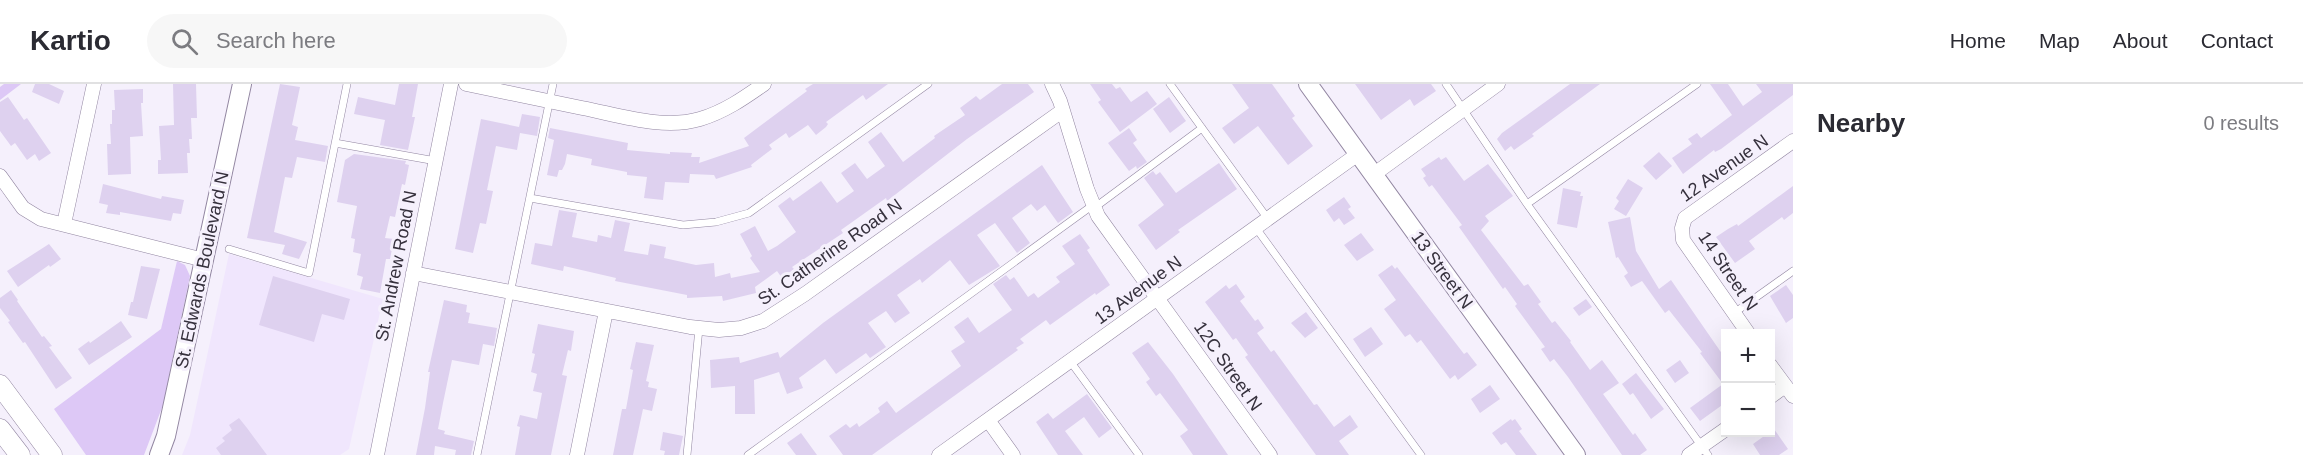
<!DOCTYPE html>
<meta charset="utf-8">
<style>
body{margin:0;font-family:Arial,sans-serif;background:#f7f7f7;color:#2b2b33}
.controls{position:absolute;right:18px;bottom:18px;display:grid;overflow:hidden;border-radius:0px;box-shadow:0 6px 24px #0002}
.controls button{width:54px;height:54px;display:grid;place-items:center;padding:0;border:0;border-bottom:2px solid #e1e1e2;background:#fff;color:#2b2b33;font:30px sans-serif}
.list{margin:0;padding:0;list-style:none}
h2{display:flex;justify-content:space-between;align-items:center;height:78px;margin:0;padding:0 24px;font-size:26px}
h2 small{font-size:20px;font-weight:400;color:#7c7c81}
.icon{flex:none;width:33px;height:33px;fill:none;stroke:currentColor;stroke-width:2;stroke-linecap:round;stroke-linejoin:round}
.map{position:relative;flex:none;width:1793px;height:371px;overflow:hidden}
header{display:flex;align-items:center;gap:36px;box-sizing:border-box;height:84px;padding:0 30px;background:#fff;border-bottom:2px solid #e1e1e2}
header strong{font-size:28px}
nav{display:flex;gap:33px;margin-inline-start:auto;font-size:21px}
.search{width:420px;height:54px;background:#f7f7f7;display:flex;align-items:center;gap:15px;box-sizing:border-box;padding:0 21px;border-radius:33px;color:#7c7c81;font-size:22px}
main{display:flex}
aside{flex:1;background:#fff}
.map>svg:first-child{display:block}
.built{fill:#f0e6fd}
.green{fill:#ddc8f6}
.building{fill:#ded1ef}
.lines{fill:none;stroke-linecap:round;stroke-linejoin:round}
.service-casing{stroke:#9286a1;stroke-width:8}
.minor-casing{stroke:#9286a1;stroke-width:15}
.tertiary-casing{stroke:#9286a1;stroke-width:20}
.secondary-casing{stroke:#9286a1;stroke-width:21}
.service{stroke:#fff;stroke-width:7}
.minor{stroke:#fff;stroke-width:14}
.tertiary{stroke:#fff;stroke-width:18}
.secondary{stroke:#fff;stroke-width:20}
.labels{text-anchor:middle;dominant-baseline:central;stroke-width:6;stroke-linejoin:round;paint-order:stroke}
.street-label{font-size:18px;fill:#36313d;stroke:#f5f0fc}
</style>
<header>
<strong>Kartio</strong>
<div class="search"><svg class="icon" aria-label="search" viewBox="0 0 24 24"><circle cx="10" cy="10" r="6"/><path d="M15 15l6 6"/></svg>Search here</div>
<nav><a>Home</a><a>Map</a><a>About</a><a>Contact</a></nav>
</header>
<main>
<div class="map">
<svg width="1793" height="371" viewBox="0 0 1793 371">
<rect width="100%" height="100%" fill="#f5f0fc"/>
<path class="built" d="M229 170 383 215 349 365 340 371H182L190 351Z"/>
<path class="green" d="M4 0H21L0 16V3Z
M177 177 185 181 190 192 163 321 144 371H86L54 325 161 245Z"/>
<path class="building" d="M35 0H49L64 7 59 20 32 8Z
M173 0H196L197 34H191L192 55H189L190 69H187L188 89 158 90V76H161L159 42 174 41Z
M280 0 300 3 292 41 298 43 295 56 328 62 325 78 297 73 292 94 285 93 274 148 307 158 299 175 282 170 285 161 247 154Z
M399 0H418L412 33H415L408 66 380 61 385 36 354 30 358 13 395 21Z
M813 0H888L866 16 863 11 826 38 828 40 826 43 816 51 808 41 789 54 786 49 769 61 772 65 751 81 752 83 716 95 714 91 690 90 689 99 665 98 663 116 644 114 647 93 627 91V88L591 81 592 75 567 70 565 80 562 86H559L557 93 547 91 554 56 548 54 550 44 628 59 627 66 670 70V68L692 69 691 73H700L699 79 749 62 744 54 807 7 805 5Z
M1002 0H1028L1034 8 967 55 887 117 886 114 841 146 843 149 792 183 794 185 782 194 777 187 755 203 756 209 723 217 722 212 687 214V211L615 197 616 194 564 182 563 187 531 180 535 159 552 162 559 126 577 129 572 153 597 158 598 151 611 154 615 136 630 139 624 167 648 171 650 160 666 163 664 174 696 181 714 179 715 193 730 189 731 194 760 188 750 174 752 172 740 150 755 142 768 167 777 162 796 148 778 122 790 113 793 117 821 97 837 119 854 107 841 89 855 79 867 95 885 82 868 58 881 48 903 78 935 54 934 52 965 31 960 24 976 12 980 16Z
M1090 0H1112L1116 5 1120 3 1131 18 1147 7 1157 20 1120 48 1098 18 1101 16Z
M1232 0H1272L1295 32 1292 34 1313 62 1288 81 1258 42 1234 60 1222 44 1249 24Z
M1355 0H1431L1436 7 1414 22 1410 15 1381 36Z
M1570 0H1600L1532 50 1534 52 1514 66 1511 62 1505 67 1497 55 1502 49Z
M1710 0H1728L1743 22 1762 8 1756 0H1793V11L1721 65 1715 68 1714 66 1683 90 1672 74 1692 60 1688 55 1697 49 1701 54 1732 31Z
M143 5V19H141L143 52 130 53 131 90 108 91 107 60H111L110 40H112V26H115L114 6Z
M8 13 24 36 27 34 51 69 39 77 35 70 27 76 15 59 11 62 0 47V18Z
M1169 13 1186 37 1170 49 1153 25Z
M522 30 540 33 537 52 520 49 517 66 496 62 487 106 493 107 486 140 480 139 473 169 455 165 481 35 519 43Z
M1129 44 1137 56 1133 59 1147 78 1137 85 1136 82 1129 87 1108 59Z
M1659 68 1672 82 1656 96 1643 82Z
M354 70 406 77 405 80 409 81 405 101 402 100 395 133 390 132 385 154 394 155 390 175H386L380 209 360 205 363 193 357 191 361 170 353 168 355 155 351 154 357 122 337 118 345 76Z
M1439 73 1441 76 1446 73 1464 97 1488 80 1513 112 1485 132 1489 137 1481 146 1524 202 1528 200 1541 218 1538 220 1552 239 1555 237 1571 257 1570 258 1590 286 1602 276 1619 299 1603 310 1633 351 1635 349 1647 366 1640 371H1622L1568 293 1554 275 1550 278 1541 265 1545 263 1515 222 1517 220 1505 203 1503 205 1459 143 1462 141 1432 101 1429 103 1423 94 1426 92 1421 85Z
M1219 79 1237 105 1178 146 1180 148 1156 166 1138 141 1164 121 1144 94 1153 87 1156 91 1160 88 1176 109Z
M1042 81 1073 128 1058 139 1045 121 1037 127 1031 120 1012 134 1030 159 1017 169 995 139 977 151 1000 182 969 201 950 176 922 199 920 195 897 211 910 229 895 239 886 227 868 239 886 263 870 274 866 269 836 290 825 275 799 294 803 304 787 310 779 288 754 296 755 330H735V302L711 304 710 276 739 273 740 279 778 268 780 274 823 239Z
M1628 95 1643 104 1626 132 1614 125 1619 117 1616 114Z
M103 100 161 115 162 112 184 116 181 130 173 129 171 137 120 128V131L106 129 108 121 99 119Z
M1793 102V129L1784 136 1782 133 1749 157 1755 165 1735 179 1716 153 1728 145 1737 140 1738 142Z
M1563 104 1581 108 1580 112H1583L1577 144 1557 140Z
M1344 113 1351 123 1348 125 1355 134 1344 141 1339 134 1334 138 1326 126Z
M1630 133 1636 167 1659 205 1671 196 1725 274V319L1700 337 1690 324 1723 300 1700 269 1702 268 1669 226 1665 229 1642 197 1631 203 1624 192 1628 189 1618 173 1616 174 1608 138Z
M1361 149 1374 166 1357 177 1344 161Z
M1080 150 1090 164 1087 166 1110 201 1096 211 1095 209 1050 241 1046 236 1020 255 1024 259 1016 264 1018 266 872 371H843L829 352 846 340 850 344 857 339 859 343 880 328 878 324 887 317 896 329 961 282 951 267 965 258 954 243 968 233 979 249 1012 226 993 200 1006 191 1010 196 1014 193 1028 213 1034 209 1038 214 1060 198 1056 193 1075 180 1062 162Z
M49 160 61 175 50 183 49 181 18 203 7 187Z
M1392 181 1395 185 1397 183 1464 270 1467 268 1477 281 1458 296 1455 291 1450 295 1421 256 1417 259 1410 250 1405 253 1384 225 1396 216 1378 191Z
M141 182 160 185 147 235 128 231 131 218H133Z
M273 192 350 215 344 236 322 230 314 258 259 241Z
M1236 200 1245 213 1240 217 1255 237 1258 235 1264 244 1257 249 1271 268 1274 266 1314 321 1317 320 1334 343 1350 331 1358 343 1339 357 1349 371H1316L1245 273 1248 271 1236 254 1233 256 1205 218 1226 201 1229 205Z
M1786 201 1793 211V234L1786 239 1770 212Z
M11 206 18 216 17 217 42 253 44 252 52 262 49 263 72 294 56 305 25 258 23 259 8 238 10 237 0 224V214Z
M1586 215 1592 223 1579 232 1573 224Z
M444 216 467 221 466 228 470 229 468 239 497 244 494 262 483 260 479 281 452 276 443 319 438 345 445 347 444 350 474 357 471 371H455L456 366 435 362 434 371H416L425 324 430 288H428Z
M1306 228 1318 244 1305 254 1291 239Z
M121 237 132 253 89 281 78 265 89 257 90 259Z
M538 240 574 247 571 267 568 266 562 291 567 292 551 371H515L520 343 517 342 520 331 537 335 542 309 533 307 537 290 531 288 535 270 532 269Z
M1371 243 1383 260 1365 273 1353 255Z
M636 258 654 261 646 297 649 298 648 303 657 305 652 327 643 325 633 371H613L622 325H626L633 286 630 285Z
M1148 258 1173 290 1228 371H1193L1180 352 1188 346 1160 309 1156 312 1146 298 1150 295 1132 269Z
M1680 276 1689 289 1675 299 1666 286Z
M1636 289 1664 325 1651 335 1633 309 1630 311 1622 300Z
M1490 301 1500 315 1480 329 1471 315Z
M1087 310 1112 344 1099 354 1084 333 1065 347 1083 371H1058L1036 338 1048 329 1053 335Z
M239 334 247 344 267 371H221L216 364 225 357 222 354 232 346 229 341Z
M1511 335 1512 337 1515 335 1522 345 1519 347 1537 371H1516L1506 358 1501 361 1492 349Z
M1774 345 1788 365 1779 371H1760L1753 360Z
M663 348 683 352 679 371H664L665 367 660 366Z
M801 349 817 371H796L787 359Z"/>
<g class="lines">
<g class="service-casing">
<path id="service" d="M1170 0 1268 135
M1446 0 1527 120 1708 371
M335 59 436 77
M530 114 683 141 716 138 749 129 928 0
M1527 120 1697 0
M1094 124 1202 44
M1256 144 1421 371
M229 165 309 189 347 0
M1734 229 1793 187
M1070 277 1139 371
M477 371 553 0
M687 371 699 244
M748 371 1093 121"/>
</g>
<g class="minor-casing">
<path id="minor" d="M466 0C505 8 543 16 582 24 619 31 663 46 700 35 724 28 744 14 764 0
M1052 0 1060 17 1087 105 1098 132 1270 371
M1373 91 1498 0
M0 92 23 124 41 135 204 176
M64 140 94 0
M413 189 690 243 719 246 741 244 763 237 805 210 1062 27
M1748 249 1683 156 1682 144 1685 134 1793 57
M1770 281 1793 312
M1770 313 1785 302
M988 336 1013 371
M377 371 451 0
M577 371 606 227
M939 371 1358 70
M1689 371 1726 345"/>
</g>
<g class="tertiary-casing">
<path id="tertiary" d="M1308 0 1576 371
M159 371 166 352 242 0"/>
</g>
<g class="secondary-casing">
<path id="secondary" d="M0 301 52 371
M0 345 20 371"/>
</g>
<use href="#service" class="service"/>
<use href="#minor" class="minor"/>
<use href="#tertiary" class="tertiary"/>
<use href="#secondary" class="secondary"/>
</g>
<g class="labels">
<g class="street-label">
<text transform="translate(1724 84) rotate(-35)">12 Avenue N</text>
<text transform="translate(830 168) rotate(-35)">St. Catherine Road N</text>
<text transform="translate(396 182) rotate(-79)">St. Andrew Road N</text>
<text transform="translate(202 186) rotate(-78)">St. Edwards Boulevard N</text>
<text transform="translate(1442 186) rotate(54)">13 Street N</text>
<text transform="translate(1728 187) rotate(56)">14 Street N</text>
<text transform="translate(1138 206) rotate(-36)">13 Avenue N</text>
<text transform="translate(1228 282) rotate(55)">12C Street N</text>
</g>
</g>
</svg>
<div class="controls">
<button>+</button>
<button>−</button>
</div>
</div>
<aside>
<h2>Nearby<small>0 results</small></h2>
<ul class="list">
</ul>
</aside>
</main>
